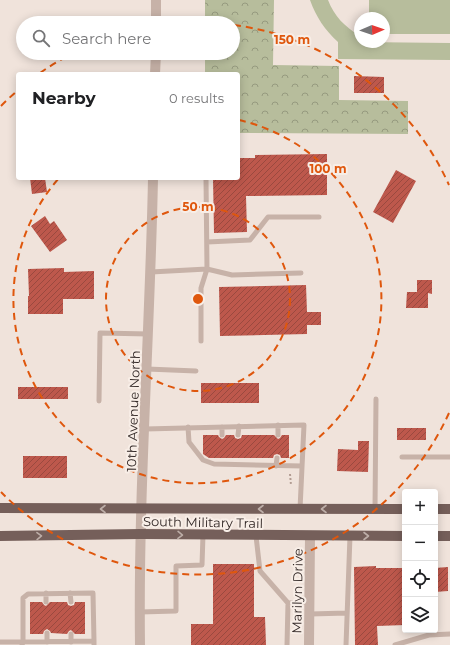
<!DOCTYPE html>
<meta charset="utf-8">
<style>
body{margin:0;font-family:Montserrat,sans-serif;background:#f2f2f2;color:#202124}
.controls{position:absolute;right:12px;bottom:12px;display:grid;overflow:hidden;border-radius:4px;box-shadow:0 2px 10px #0003}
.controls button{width:36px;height:36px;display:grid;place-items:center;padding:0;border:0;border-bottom:1px solid #e0e0e0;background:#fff;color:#202124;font:20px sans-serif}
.compass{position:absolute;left:354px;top:12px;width:36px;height:36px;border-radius:50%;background:#fff;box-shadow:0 2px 10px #0003;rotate:88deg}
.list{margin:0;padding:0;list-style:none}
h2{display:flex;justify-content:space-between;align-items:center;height:52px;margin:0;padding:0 16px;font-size:17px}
h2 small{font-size:13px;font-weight:400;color:#757577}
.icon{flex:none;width:22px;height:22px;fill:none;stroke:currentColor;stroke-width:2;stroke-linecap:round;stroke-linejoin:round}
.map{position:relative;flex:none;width:450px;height:645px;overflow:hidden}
.search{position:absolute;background:#fff;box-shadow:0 2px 10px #0003;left:16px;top:16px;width:224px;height:44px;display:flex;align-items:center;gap:10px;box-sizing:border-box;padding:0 14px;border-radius:22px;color:#757577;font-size:15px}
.panel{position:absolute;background:#fff;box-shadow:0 2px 10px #0003;left:16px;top:72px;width:224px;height:108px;border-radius:4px}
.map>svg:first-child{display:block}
.grass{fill:#b7bd9c}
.park{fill:url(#park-crowns)}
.building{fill:url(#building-hatch)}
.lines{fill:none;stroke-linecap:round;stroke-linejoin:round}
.path{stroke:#b29c92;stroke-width:2;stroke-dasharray:2 2;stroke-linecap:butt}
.service{stroke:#c7b2a8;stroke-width:5}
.minor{stroke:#c7b2a8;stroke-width:10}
.tertiary{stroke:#c7b2a8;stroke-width:10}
.primary{stroke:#755f5a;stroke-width:10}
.oneway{stroke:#bdaea8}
.ring{fill:none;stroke:#df570d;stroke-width:2;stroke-dasharray:7 5}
.labels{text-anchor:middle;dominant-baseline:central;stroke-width:4;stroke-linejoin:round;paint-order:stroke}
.street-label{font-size:13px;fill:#342a28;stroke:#f8eee7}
.centre{fill:#df570d;stroke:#f8eee7;stroke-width:2}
.ring-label{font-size:12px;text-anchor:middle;font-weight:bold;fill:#df570d;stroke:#f8eee7;stroke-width:4;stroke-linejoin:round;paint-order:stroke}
</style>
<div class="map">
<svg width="450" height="645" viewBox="0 0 450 645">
<defs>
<pattern id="park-crowns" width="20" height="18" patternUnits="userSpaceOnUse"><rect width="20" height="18" fill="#b7bd9c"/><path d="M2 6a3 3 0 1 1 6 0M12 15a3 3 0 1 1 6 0" fill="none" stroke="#969a7f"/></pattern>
<pattern id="building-hatch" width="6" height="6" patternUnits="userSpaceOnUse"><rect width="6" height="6" fill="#bd584c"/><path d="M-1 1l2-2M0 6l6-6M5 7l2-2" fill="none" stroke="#9a493f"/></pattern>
</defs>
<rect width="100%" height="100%" fill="#f0e3db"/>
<path class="grass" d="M310 0H328C334 16 345 27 360 36V42L450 43V60L338 59V42C325 30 316 17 310 0Z
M369 0H450V34H384V18H369Z"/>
<path class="park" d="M205 0H274L273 65 339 66V100L408 101V134L238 133V74H205V53H233V23H205Z"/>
<path class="building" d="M354 76 384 77V93H354Z
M327 154V195L246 196 247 232 214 233 213 178H238V158H255V155Z
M396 170 416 181 393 223 373 212Z
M30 178H45L47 192 32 194Z
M45 216 50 224 54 221 67 240 50 252 31 226Z
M64 268V272L94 271V299H63V314H28V296H29L28 269Z
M417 280H432V294L428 293V308H406L407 292H417Z
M306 285 307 312H321V325H307V334L220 336 219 287Z
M201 383H259V403H201Z
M18 387H68V399H18Z
M397 428H426V440H397Z
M203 435H218L219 437 222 439 224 438 226 435H234L235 438 238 439 241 438 242 435H274L278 439 280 438 282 435H289V458H281L280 455 277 454 274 455 273 458H209L203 454Z
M358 441H369L368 472 337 471 338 449 358 450Z
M23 456H67V478H23Z
M213 564H254V617H265L266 645H191V624H213Z
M376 566V568H405V625L377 626 378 645H355L354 567Z
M448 567V591L435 592V568Z
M30 602H42L44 605 46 606 50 602H67L68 605 71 606 74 605 75 602H85V634H75L71 630 69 631 67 634 51 633 50 631 47 629 44 631 43 634H30Z"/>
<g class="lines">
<path class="path" d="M290 474 291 485"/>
<path class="service" d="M207 242 250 240 268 217H319
M151 272 207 269 206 178
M201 341V288L207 269 232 275 301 273
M147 369 196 371
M99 401 100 333 149 334
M188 427 189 442 203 460 214 464 302 466
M145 429 304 425 300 509
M222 435V427
M238 435 239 426
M278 435V425
M402 457H450
M276 466 277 458
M375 509 376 399
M256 536 260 571 288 603 310 602
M70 593 71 602
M46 602V593
M140 612 176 611V566L202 565 203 535
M310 614 347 613
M47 633V642
M71 634V642
M0 642 94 641V645
M22 645 23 642V598L28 594 93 593 94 641
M287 645 288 603
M346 645 350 536
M395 645 429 635 450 634"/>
<path class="minor" d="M309 645 310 536"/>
<path class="tertiary" d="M156 23V0
M155 74 156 53
M140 645C138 489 150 334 153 178"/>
<path class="primary" d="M0 508 405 509
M435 509H450
M0 536 141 534 405 536
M435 536H450"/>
</g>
<defs><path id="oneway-chevron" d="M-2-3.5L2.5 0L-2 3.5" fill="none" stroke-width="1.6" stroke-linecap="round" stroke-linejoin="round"/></defs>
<g class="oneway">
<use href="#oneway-chevron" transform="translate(103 509) rotate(-180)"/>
<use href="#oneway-chevron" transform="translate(261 509) rotate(-180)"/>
<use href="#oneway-chevron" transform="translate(324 509) rotate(180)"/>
<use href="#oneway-chevron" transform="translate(180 535) rotate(1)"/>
<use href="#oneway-chevron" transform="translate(39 536) rotate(-1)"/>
<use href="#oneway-chevron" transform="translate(366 536)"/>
</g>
<g class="ring">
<circle cx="198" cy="299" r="92"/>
<path d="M239 120A184 184 0 1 1 59 178"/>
<path d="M449 413A276 276 0 0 1 1 492M1 106A276 276 0 0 1 17 91M40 73A276 276 0 0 1 73 53M234 25A276 276 0 0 1 449 185"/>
</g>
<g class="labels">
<g class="street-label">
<text transform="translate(133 411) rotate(-88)">10th Avenue North</text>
<text transform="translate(203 522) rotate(1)">South Military Trail</text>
<text transform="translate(297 591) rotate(-89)">Marilyn Drive</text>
</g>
</g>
<circle cx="198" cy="299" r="6" class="centre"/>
<g class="ring-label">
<text x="292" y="44">150 m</text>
<text x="328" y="173">100 m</text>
<text x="198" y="211">50 m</text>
</g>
</svg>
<div class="controls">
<button>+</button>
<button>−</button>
<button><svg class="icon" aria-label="locate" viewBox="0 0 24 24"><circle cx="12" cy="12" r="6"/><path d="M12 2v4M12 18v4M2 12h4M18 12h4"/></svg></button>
<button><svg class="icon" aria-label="layers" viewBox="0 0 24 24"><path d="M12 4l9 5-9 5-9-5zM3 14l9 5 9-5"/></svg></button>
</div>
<svg class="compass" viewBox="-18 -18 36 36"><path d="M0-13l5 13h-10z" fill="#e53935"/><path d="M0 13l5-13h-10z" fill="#757577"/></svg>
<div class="search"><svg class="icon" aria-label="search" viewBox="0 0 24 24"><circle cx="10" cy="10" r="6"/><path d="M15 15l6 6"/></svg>Search here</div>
<section class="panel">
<h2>Nearby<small>0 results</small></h2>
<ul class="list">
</ul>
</section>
</div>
